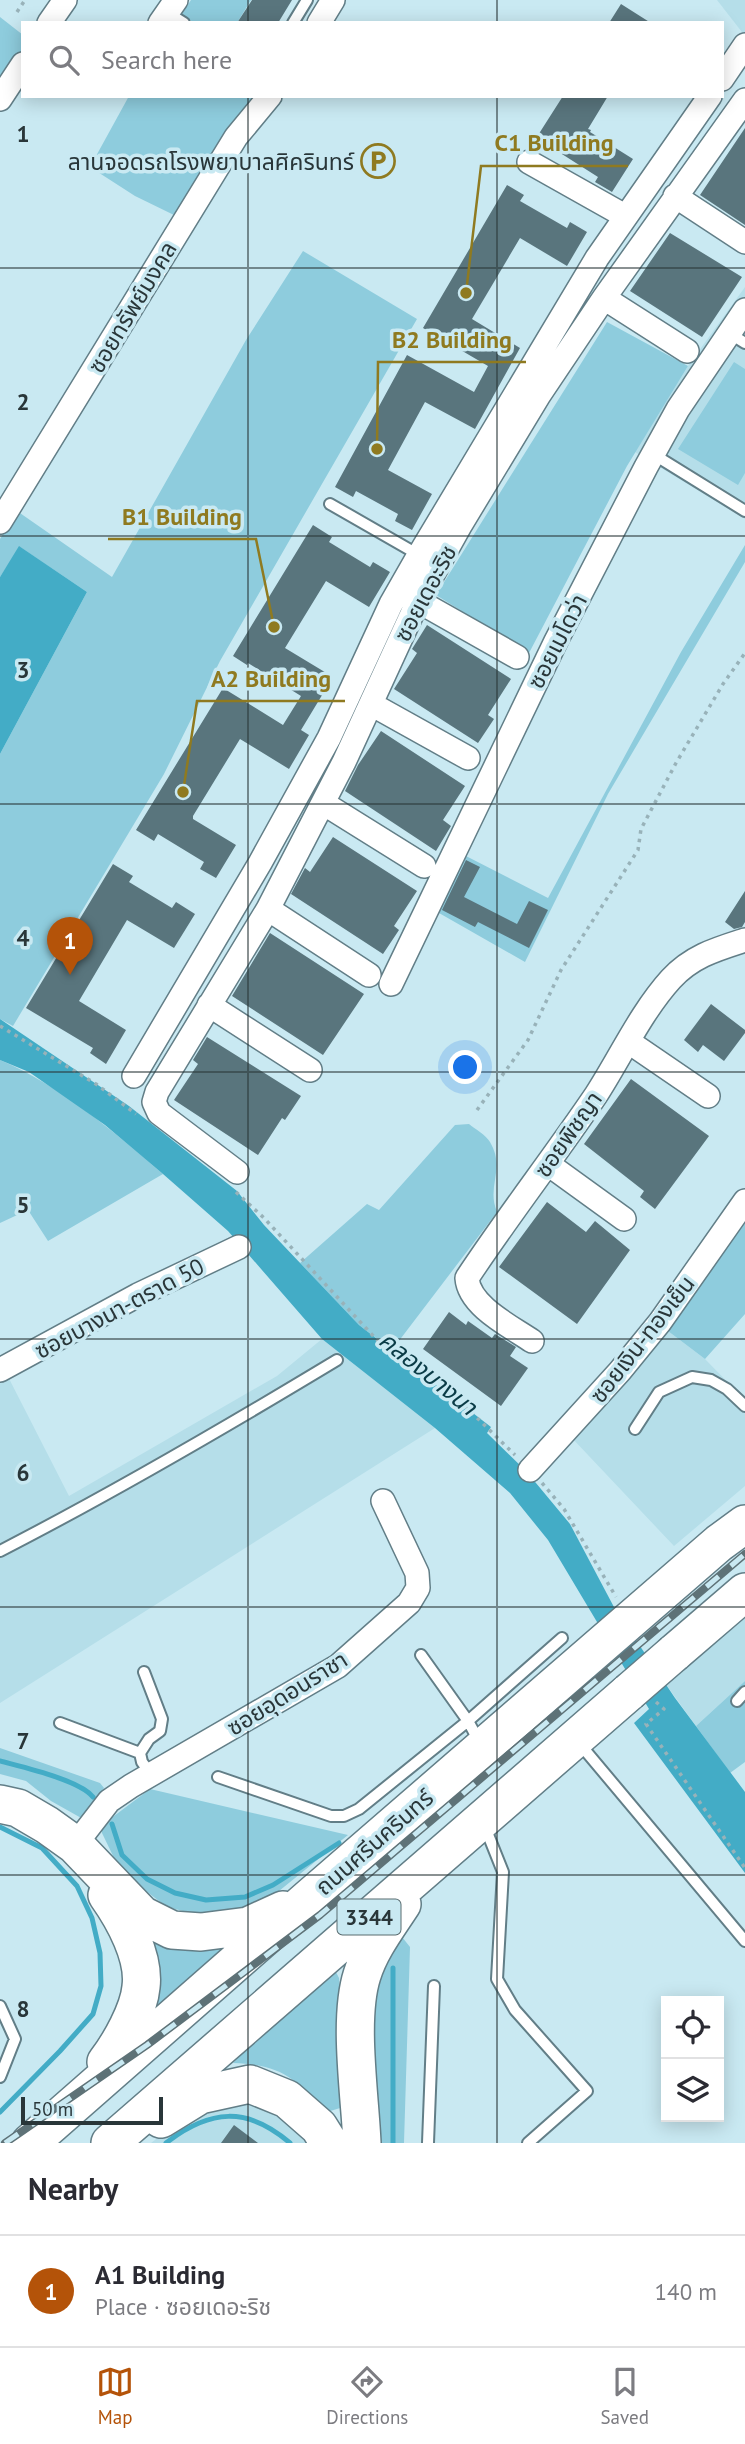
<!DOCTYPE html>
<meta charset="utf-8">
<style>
body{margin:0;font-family:"PT Sans","Noto Sans Thai",sans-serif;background:#f2f2f3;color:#2b2b33}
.controls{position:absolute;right:21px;bottom:21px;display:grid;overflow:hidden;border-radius:0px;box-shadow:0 4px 18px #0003}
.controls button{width:63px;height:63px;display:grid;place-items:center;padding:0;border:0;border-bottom:2px solid #e1e1e2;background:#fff;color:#2b2b33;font:35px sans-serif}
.scale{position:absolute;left:21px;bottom:18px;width:142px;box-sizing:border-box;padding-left:7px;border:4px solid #293639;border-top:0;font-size:19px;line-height:24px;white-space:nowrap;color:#293639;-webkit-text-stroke:5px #c9e9f2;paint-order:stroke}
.you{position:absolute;left:466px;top:1068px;width:24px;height:24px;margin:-18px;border:5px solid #fff;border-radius:50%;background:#1a73e8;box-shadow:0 0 0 10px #1a73e833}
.badge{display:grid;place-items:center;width:46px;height:46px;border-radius:50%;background:#b45309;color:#fff;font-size:23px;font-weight:700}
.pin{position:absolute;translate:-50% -58px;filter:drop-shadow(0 2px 4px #0008)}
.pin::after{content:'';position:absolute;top:37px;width:24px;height:21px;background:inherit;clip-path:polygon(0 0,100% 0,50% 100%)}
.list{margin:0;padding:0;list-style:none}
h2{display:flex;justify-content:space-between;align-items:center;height:91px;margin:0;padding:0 28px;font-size:30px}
h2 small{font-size:23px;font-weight:400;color:#7c7c81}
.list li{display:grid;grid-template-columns:46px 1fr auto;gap:21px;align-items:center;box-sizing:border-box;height:112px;padding:0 28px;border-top:2px solid #e1e1e2}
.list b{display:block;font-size:26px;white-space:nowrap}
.list p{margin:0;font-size:23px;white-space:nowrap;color:#7c7c81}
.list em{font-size:23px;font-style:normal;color:#7c7c81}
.icon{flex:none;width:38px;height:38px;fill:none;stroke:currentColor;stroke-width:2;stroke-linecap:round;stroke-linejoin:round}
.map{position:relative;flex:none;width:745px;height:2143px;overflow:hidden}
.search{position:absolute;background:#fff;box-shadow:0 4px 18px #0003;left:21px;right:21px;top:21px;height:77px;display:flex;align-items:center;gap:18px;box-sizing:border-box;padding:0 24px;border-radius:0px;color:#7c7c81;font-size:26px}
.sheet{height:203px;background:#fff}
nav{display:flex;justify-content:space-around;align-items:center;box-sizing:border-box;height:98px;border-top:2px solid #e1e1e2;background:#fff;font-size:19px;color:#7c7c81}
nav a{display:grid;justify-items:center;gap:4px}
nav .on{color:#b45309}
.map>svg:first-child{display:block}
.built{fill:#b5dee9}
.green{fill:#8eccdd}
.water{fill:#43acc6}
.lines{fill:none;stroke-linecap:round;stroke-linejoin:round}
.stream{stroke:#43acc6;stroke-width:5}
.building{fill:#59757d}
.service-casing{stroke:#627e87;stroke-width:14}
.minor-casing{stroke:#627e87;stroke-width:26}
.primary-casing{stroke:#627e87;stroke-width:40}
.path{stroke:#98b2b9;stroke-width:3.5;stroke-dasharray:3.5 5;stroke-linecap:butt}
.service{stroke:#fff;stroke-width:10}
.minor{stroke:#fff;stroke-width:23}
.primary{stroke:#fff;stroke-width:37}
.rail-casing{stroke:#5e7277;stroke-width:8}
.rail{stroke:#c9e9f2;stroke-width:5;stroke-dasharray:16;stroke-linecap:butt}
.primary-bridge-casing{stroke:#627e87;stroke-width:40;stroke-linecap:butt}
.primary-bridge{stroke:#fff;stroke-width:37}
.grid{fill:none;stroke:#293639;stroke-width:2;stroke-opacity:0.55}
.labels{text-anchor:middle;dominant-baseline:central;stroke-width:7;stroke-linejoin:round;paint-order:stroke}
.shield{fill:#c9e9f2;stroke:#596c70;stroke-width:2}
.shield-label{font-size:21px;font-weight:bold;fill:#293639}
.poi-label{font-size:23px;fill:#293639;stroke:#c9e9f2;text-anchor:end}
.street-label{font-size:23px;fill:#293639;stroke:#c9e9f2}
.water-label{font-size:24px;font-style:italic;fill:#0a3b46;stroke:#c9e9f2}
.grid-label{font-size:23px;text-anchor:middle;font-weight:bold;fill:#293639;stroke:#c9e9f2;stroke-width:7;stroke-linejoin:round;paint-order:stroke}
.leader{fill:none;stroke:#8f7a20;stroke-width:2.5}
.callout-dot{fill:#8f7a20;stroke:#c9e9f2;stroke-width:2.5}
.callout-label{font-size:24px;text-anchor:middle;font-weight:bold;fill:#8f7a20;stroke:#c9e9f2;stroke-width:7;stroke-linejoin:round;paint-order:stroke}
</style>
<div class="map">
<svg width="745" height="2143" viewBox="0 0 745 2143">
<rect width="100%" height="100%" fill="#c9e9f2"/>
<path class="built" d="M717 0H745V36Z
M745 287V519L635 452 688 366Z
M664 1328 705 1359 745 1400V1486L674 1546 571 1437Z
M322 1339 435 1428 0 1703V1361L69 1496 277 1376Z
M745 1616V1681L696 1726 665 1683Z
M251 2103 282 2115 314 2143H151L168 2130 218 2105Z"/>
<path class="green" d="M191 0H251L237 23H194L182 14Z
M0 17 23 35V50L0 89Z
M129 96H259L235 121 209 158 176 216 135 196 90 167Z
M303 251 417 319 220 661 164 774 13 1026 0 1019V754L87 592 20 547 0 577V539L17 511 112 577 246 340Z
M607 322 688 366 627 466 529 653 436 595Z
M734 362 745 369V473L738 485 678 449Z
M745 545V562L608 794 525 962 439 913 464 855 548 898 681 652Z
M0 1060C61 1086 113 1131 163 1174L48 1241 28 1210 0 1223Z
M469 1124C475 1129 486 1135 490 1142 506 1169 486 1186 497 1212L392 1350 359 1325 300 1263 367 1204 379 1210 455 1125Z
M745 1212V1314L705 1359 664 1328Z
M745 1681V1762L730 1773 696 1726Z
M0 1748 100 1783 104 1788 83 1819 51 1801 26 1781 0 1774Z
M150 1789 348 1835 263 1904 199 1915 167 1907 138 1885 115 1860 102 1833V1825Z
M402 1937 410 1947 404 2143H373L369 1991 387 1957Z
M154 1943 204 1950 231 1947 154 2017 152 1949Z
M336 1972 339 1978 350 2105 327 2112C294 2078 282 2065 233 2063L252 2043Z"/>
<path class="water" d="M19 546 87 592 0 754V577Z
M0 1019 129 1106 237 1191 264 1225 359 1325 491 1427 487 1433 526 1471 570 1524 615 1609 675 1698 745 1792V1873L634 1723 649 1709 548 1540 510 1493 435 1428 322 1339 228 1231 163 1174 105 1125 29 1072 0 1060Z"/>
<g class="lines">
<path class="stream" d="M0 1761C22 1767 80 1780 93 1797
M112 1824 122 1855 147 1879 175 1893 206 1900 245 1897 273 1885 339 1843
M0 1827 42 1848 77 1886 92 1918 100 1953 101 1986 93 2014 60 2051 0 2112
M166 2143C210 2109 247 2106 290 2143
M393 2143V1968"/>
</g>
<path class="building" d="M252 0H292L278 23H237Z
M621 4 651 23H609Z
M563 96H608L588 129 591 130 590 132 633 159 612 192 595 182 598 177 554 149 551 154 533 143Z
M745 128V225L700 195Z
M507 185 524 195 520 201 567 228 570 222 587 232 567 266 520 238 472 319 520 348 475 429 425 402 388 470 432 494 412 530 395 521 398 514 356 491 353 497 335 487 407 355 474 392 488 366 423 328Z
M670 233 742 277 702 337 630 291Z
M313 525 332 537 329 542 370 567 373 562 390 572 369 607 326 581 285 648 333 677 301 730 309 735 289 769 240 739 193 816V819L236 845 216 878 200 869 204 862 158 834 154 841 136 830 223 688 283 725 301 696 248 663 247 665 233 656Z
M427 625 511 679 488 715 494 719 478 743 394 689 417 653 412 649Z
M381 731 465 786 443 820 451 826 436 851 345 791 358 765Z
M333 837 417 891 394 926 399 930 383 954 291 894 305 868 310 872Z
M466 860 480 867 464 897 517 924 529 901 548 910 529 948 478 922 475 927 442 910Z
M113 864 133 876 129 882 172 908 176 902 195 914 174 948 127 920 79 1001 126 1030 106 1064 90 1053 93 1048 26 1008Z
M745 891V922L742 927 734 929 725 922Z
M270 933 364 994 323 1055 232 996Z
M711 1004 745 1030V1033L724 1061 703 1045 698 1052 684 1040Z
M207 1037 301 1096 285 1120 282 1118 258 1155 174 1100 198 1064 193 1060Z
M631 1079 709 1136 655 1209 640 1197 644 1191 584 1144Z
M547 1202 586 1232 595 1221 630 1250 577 1324 499 1267Z
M449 1312 466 1325 468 1321 492 1338 495 1334 516 1347 510 1356 528 1368 501 1406 423 1349Z
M234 2125 258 2143H221Z"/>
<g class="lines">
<g class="service-casing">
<path id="service" d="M168 13 184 23
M293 23 307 0
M729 333 745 343
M653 454 745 511
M330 504 419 555
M635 1429 659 1392 692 1377 711 1380 727 1389 745 1406
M0 1551C115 1492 226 1427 337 1360
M421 1655 468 1721 480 1743
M144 1672 162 1719 160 1731 149 1739 140 1753 142 1762 151 1774
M737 1701 745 1692
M60 1723 140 1753
M579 1743 745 1941
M218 1777 331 1816H344L359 1809 468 1721 562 1638
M485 1827 503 1872 497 1979 515 2010 587 2091 528 2143
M0 2006 15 2039 0 2077
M428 2143 434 1986"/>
</g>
<g class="minor-casing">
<path id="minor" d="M49 23 65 0
M160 23 176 0
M319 23 333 0
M722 79 745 45
M0 99 23 64
M529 162 625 216
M675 196 745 242
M604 298 687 351
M0 522 236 137 270 96
M418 601 517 657
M371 704 468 758
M323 803 424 866
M268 909 369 975
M391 984 556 641 646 467 678 409 745 310
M209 1005 310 1070
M629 1042 708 1096
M134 1076 260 863 329 738 391 604 419 555 597 258 710 96
M548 1164 624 1219
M237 1172 159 1113 154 1102 157 1092 268 909 344 762 418 601 461 524 539 395 604 298 745 100
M532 1341C510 1326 469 1306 467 1278 508 1216 554 1157 596 1095 620 1058 641 1012 671 979 692 956 717 949 745 940
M0 1370 138 1295 239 1247
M530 1470 620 1371 660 1322 745 1201
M75 1845 109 1801 131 1786 338 1666 409 1603 418 1588 417 1573 383 1501"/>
</g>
<g class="primary-casing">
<path id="primary" d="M674 1653 745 1592
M0 1804 18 1808 47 1825 75 1845 142 1915 172 1930 201 1932 248 1926 283 1910
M106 2062C120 2044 139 2010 141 1987 145 1957 124 1919 107 1895
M161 2119 200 2095 250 2084 287 2099 319 2127 329 2143
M30 2143 308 1899 719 1543 745 1524
M110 2143 629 1692
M362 2143C360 2095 348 2019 362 1975 370 1949 387 1927 402 1904"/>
</g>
<path class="path" d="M17 12 25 0
M0 1026 96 1084 136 1114
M477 1110 528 1040 561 970 638 850 641 829 676 763 723 684 745 653
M236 1192 264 1218 377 1340 464 1405 515 1455
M542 1483 564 1509 616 1597
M656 1702 664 1709 646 1724 745 1868"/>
<use href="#service" class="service"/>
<use href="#minor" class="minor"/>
<use href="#primary" class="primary"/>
<g class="rail-casing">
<path id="rail" d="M5 2143 147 2045 320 1915 745 1554"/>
</g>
<use href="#rail" class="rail"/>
<g class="primary-bridge-casing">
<path id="primary-bridge" d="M629 1692 674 1653"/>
</g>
<use href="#primary-bridge" class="primary-bridge"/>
</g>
<path class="grid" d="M248 0V23M497 0V23M248 96V2143M497 96V2143M0 268H745M0 536H745M0 804H745M0 1072H745M0 1339H745M0 1607H745M0 1875H745"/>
<defs>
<g id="parking-ring" transform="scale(1.75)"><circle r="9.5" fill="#c9e9f2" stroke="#8f7a20" stroke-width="1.5"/><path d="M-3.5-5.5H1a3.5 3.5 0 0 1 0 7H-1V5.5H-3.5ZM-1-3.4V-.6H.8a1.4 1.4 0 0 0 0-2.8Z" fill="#8f7a20"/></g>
</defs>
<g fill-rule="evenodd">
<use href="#parking-ring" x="378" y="161"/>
</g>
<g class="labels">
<rect class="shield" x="337.5" y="1899.5" width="63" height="35" rx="5"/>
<g class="shield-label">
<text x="369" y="1917">3344</text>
</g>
<g class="poi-label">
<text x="354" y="161">ลานจอดรถโรงพยาบาลศิครินทร์</text>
</g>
<g class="street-label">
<text transform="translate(132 307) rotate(-59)">ซอยทรัพย์มงคล</text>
<text transform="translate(425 593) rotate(-62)">ซอยเดอะริช</text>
<text transform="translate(557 641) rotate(-63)">ซอยเมโดว่า</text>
<text transform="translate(568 1134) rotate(-55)">ซอยพิชญา</text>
<text transform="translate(119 1308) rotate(-28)">ซอยบางนา-ตราด 50</text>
<text transform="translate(642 1339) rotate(-52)">ซอยเงิน-ทองเย็น</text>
<text transform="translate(287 1693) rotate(-32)">ซอยอุดอนราชา</text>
<text transform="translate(374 1842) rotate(-41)">ถนนศรีนครินทร์</text>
</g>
<g class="water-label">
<text transform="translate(428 1373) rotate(39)">คลองบางนา</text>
</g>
</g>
<g class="grid-label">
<text x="23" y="142">1</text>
<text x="23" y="410">2</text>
<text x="23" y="678">3</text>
<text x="23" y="946">4</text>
<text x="23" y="1213">5</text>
<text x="23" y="1481">6</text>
<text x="23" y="1749">7</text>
<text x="23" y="2017">8</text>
</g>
<path class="leader" d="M466 293L481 166H628M377 449L378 362H526M274 627L256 539H108M183 792L197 701H345"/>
<g class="callout-dot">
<circle cx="466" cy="293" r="7"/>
<circle cx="377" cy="449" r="7"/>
<circle cx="274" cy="627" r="7"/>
<circle cx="183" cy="792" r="7"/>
</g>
<g class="callout-label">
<text x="554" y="151">C1 Building</text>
<text x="452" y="348">B2 Building</text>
<text x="182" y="525">B1 Building</text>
<text x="271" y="687">A2 Building</text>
</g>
</svg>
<div class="controls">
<button><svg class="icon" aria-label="locate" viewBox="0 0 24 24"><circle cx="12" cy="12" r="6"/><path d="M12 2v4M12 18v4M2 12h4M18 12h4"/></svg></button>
<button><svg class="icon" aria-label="layers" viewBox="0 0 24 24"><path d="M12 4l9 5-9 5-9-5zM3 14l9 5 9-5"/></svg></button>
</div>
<div class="scale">50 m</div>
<div class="you"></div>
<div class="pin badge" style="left:70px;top:975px">1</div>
<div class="search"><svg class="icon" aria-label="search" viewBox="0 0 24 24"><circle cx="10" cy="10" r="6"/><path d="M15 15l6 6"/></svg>Search here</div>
</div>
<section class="sheet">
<h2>Nearby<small></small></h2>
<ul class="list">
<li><span class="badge">1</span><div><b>A1 Building</b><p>Place · ซอยเดอะริช</p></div><em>140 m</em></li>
</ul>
</section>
<nav>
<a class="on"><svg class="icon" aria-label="map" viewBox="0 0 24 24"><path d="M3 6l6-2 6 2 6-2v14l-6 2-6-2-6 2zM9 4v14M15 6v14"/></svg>Map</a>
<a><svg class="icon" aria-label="directions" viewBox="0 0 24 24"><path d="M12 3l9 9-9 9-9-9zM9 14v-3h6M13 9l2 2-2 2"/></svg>Directions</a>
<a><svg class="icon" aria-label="saved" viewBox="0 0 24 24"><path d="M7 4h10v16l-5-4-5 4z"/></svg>Saved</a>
</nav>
